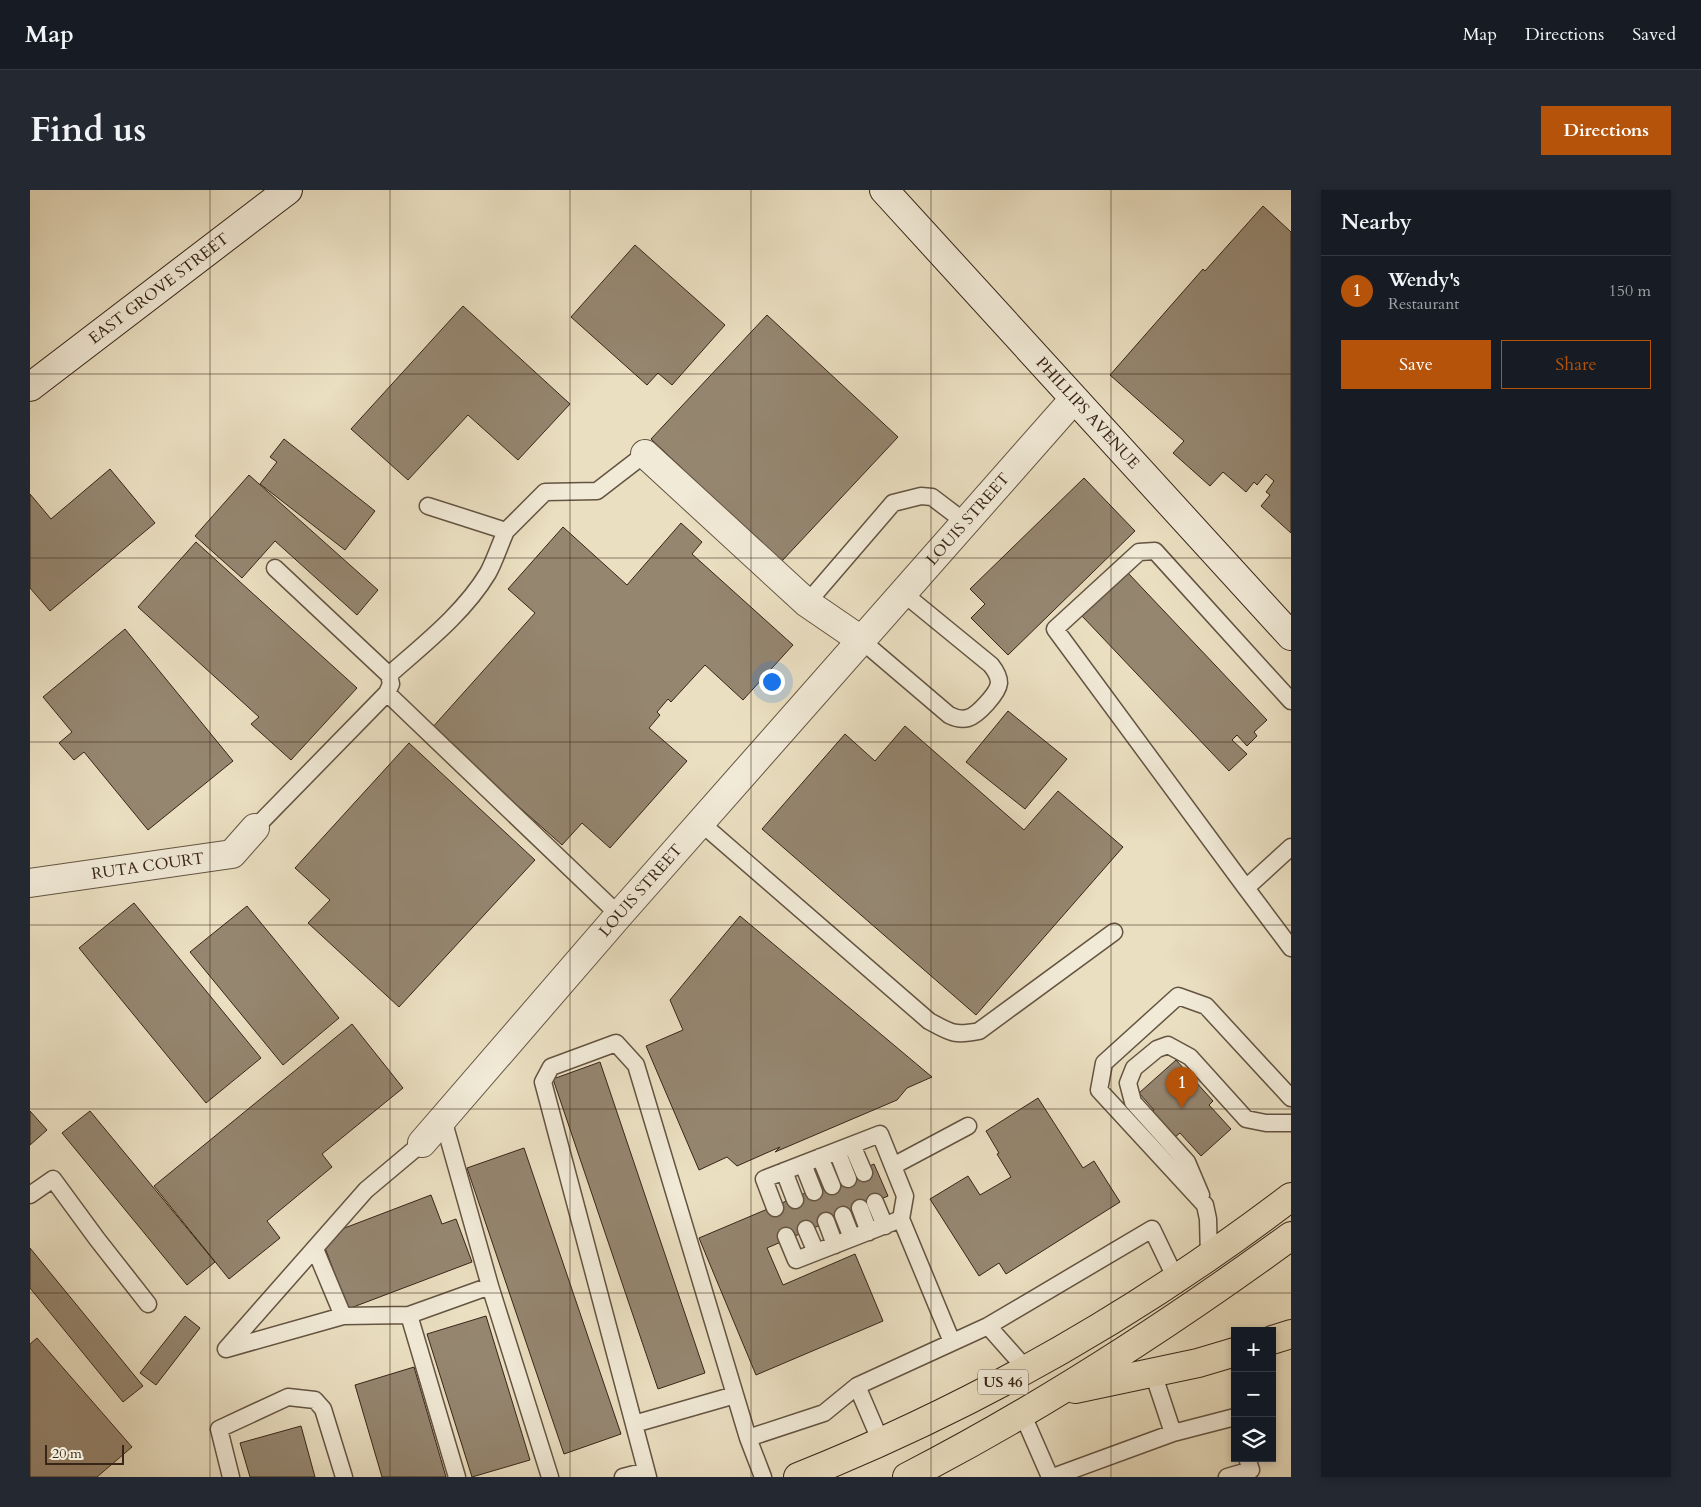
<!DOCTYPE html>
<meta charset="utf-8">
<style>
body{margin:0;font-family:Cardo,serif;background:#242831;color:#f1f3f6}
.controls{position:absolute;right:15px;bottom:15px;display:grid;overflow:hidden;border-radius:0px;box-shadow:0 2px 8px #0003}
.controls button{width:45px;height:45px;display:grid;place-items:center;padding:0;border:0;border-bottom:1px solid #363941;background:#171b24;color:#f1f3f6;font:25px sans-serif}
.scale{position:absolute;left:15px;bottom:12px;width:79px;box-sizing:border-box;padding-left:5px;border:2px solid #382518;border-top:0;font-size:14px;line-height:18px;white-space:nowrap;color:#382518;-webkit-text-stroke:4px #f1ead7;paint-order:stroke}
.you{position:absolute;left:741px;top:491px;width:18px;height:18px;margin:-12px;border:4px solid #fff;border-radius:50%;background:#1a73e8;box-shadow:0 0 0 8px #1a73e833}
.badge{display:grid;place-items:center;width:32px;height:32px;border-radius:50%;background:#b45309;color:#fff;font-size:16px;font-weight:700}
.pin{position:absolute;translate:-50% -41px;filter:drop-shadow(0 1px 2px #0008)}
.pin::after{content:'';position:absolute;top:26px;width:18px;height:15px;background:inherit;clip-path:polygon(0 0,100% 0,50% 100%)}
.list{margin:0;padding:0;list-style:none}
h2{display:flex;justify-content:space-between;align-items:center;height:65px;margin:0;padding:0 20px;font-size:21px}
h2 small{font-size:16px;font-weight:400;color:#9ea1a6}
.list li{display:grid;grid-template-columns:32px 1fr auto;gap:15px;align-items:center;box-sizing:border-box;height:70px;padding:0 20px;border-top:1px solid #363941}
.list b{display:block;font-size:19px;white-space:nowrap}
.list p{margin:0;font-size:16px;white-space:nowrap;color:#9ea1a6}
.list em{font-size:16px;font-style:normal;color:#9ea1a6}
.actions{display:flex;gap:10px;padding:15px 20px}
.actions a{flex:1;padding:11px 0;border:1px solid #b45309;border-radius:0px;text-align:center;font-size:18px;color:#b45309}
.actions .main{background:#b45309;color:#fff}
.icon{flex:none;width:28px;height:28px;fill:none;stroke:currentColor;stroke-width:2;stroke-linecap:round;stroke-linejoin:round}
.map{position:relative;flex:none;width:1261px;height:1287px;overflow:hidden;border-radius:0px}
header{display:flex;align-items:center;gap:30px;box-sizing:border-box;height:70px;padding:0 25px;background:#171b24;border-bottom:1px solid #363941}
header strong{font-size:24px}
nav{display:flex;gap:28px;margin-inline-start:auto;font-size:18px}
.intro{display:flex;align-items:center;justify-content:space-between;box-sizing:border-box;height:120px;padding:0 30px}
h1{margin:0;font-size:35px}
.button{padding:12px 22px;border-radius:0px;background:#b45309;color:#fff;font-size:18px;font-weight:700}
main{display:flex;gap:30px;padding:0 30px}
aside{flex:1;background:#171b24;border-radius:0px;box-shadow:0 2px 8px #0003}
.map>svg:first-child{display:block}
.building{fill:#958670;stroke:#382518}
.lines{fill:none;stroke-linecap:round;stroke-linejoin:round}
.lane-casing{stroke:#645442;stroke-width:19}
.street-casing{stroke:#645442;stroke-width:30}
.secondary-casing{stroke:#382518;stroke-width:30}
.highway-casing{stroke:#382518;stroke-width:30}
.lane{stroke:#f1ead7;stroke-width:16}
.street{stroke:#f1ead7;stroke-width:28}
.secondary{stroke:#f1ead7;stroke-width:28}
.highway{stroke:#eadfc1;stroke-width:28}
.grid{fill:none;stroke:#382518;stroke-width:1;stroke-opacity:0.55}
.labels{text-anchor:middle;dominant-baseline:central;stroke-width:4;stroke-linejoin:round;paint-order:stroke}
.shield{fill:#f1ead7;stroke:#706051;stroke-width:1}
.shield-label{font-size:15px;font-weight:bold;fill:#382518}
.street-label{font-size:16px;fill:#382518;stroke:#f1ead7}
</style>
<header>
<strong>Map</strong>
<nav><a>Map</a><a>Directions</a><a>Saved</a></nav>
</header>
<div class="intro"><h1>Find us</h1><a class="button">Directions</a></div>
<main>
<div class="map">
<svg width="1261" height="1287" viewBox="0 0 1261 1287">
<rect width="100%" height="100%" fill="#eadfc1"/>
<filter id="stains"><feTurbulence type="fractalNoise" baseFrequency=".004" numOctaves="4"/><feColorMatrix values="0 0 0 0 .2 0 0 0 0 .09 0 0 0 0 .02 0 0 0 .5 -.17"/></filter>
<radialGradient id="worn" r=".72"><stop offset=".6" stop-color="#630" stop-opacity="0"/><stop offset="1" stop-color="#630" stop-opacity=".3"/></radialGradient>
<path class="building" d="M1233 16 1261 42V343L1231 316 1240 305 1236 302 1244 291 1236 284 1227 295 1224 292 1216 302 1193 282 1180 296 1143 263 1154 251 1080 185 1173 79 1175 81Z
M605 55 695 135 642 195 628 183 617 195 541 127Z
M433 116 540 214 488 270 438 225 378 290 321 239Z
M737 125 868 247 751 372 621 249Z
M254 249 345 321 315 360 230 294 247 272 240 267Z
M80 279 125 333 20 421 0 398V304L21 329Z
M219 285 348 400 327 425 245 351 212 388 165 346Z
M1054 288 1105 341 978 465 941 428 955 414 940 399Z
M651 333 672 352 662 364 763 455 713 510 675 475 641 512 638 509 627 522 630 525 619 538 657 571 580 658 552 633 532 655 401 539 505 423 478 399 533 337 597 395Z
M166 352 327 498 261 570 221 534 229 527 108 417Z
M1098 383 1237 530 1224 542 1227 546 1217 556 1207 545 1202 550 1217 564 1199 581 1052 426Z
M95 439 203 571 118 640 54 562 44 570 29 553 42 542 13 507Z
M978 521 1037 569 995 619 936 572Z
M875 536 994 640 1028 601 1093 657 946 825 732 639 815 544 845 571Z
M379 553 505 670 369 817 278 733 300 710 265 678Z
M104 713 231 868 176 913 49 758Z
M217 716 309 828 253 875 160 762Z
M710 726 902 887 877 898 867 910 745 962 750 957 707 976 697 967 669 980 616 856 653 840 640 810Z
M322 834 373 898 292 964 302 977 237 1031 250 1048 199 1089 124 996Z
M1146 870 1183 911 1179 915 1201 939 1171 966 1150 943 1145 947 1122 922 1124 920 1109 903Z
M570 872 675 1183 628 1199 523 889Z
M1008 908 1053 978 1064 971 1090 1012 976 1084 969 1073 949 1086 900 1009 938 986 950 1005 981 987 967 964 969 963 956 941Z
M0 921 17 940 0 955Z
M60 921 185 1072 157 1095 32 943Z
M494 958 591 1244 534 1264 437 978Z
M844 974 858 1006 737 1058 753 1095 825 1064 853 1131 726 1185 669 1048Z
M401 1005 412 1034 426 1029 442 1072 318 1119 291 1047Z
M0 1058 113 1196 93 1212 0 1098Z
M155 1126 170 1138 126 1195 110 1183Z
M456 1126 500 1270 442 1287 397 1144Z
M7 1148 102 1257 67 1287H0V1154Z
M384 1177 416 1287H352L325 1195Z
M271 1236 285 1287H220L210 1253Z"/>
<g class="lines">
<g class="lane-casing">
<path id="lane" d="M398 316 476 341 515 302 567 301 615 264
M777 413 863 313 891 306 902 307 935 332
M831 450 919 525C925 528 931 530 938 528 948 525 968 503 969 493 969 486 965 480 961 475L873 403
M359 485C394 454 434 423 458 383 465 370 470 354 476 341
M357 503 589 725
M671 633 899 831C921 843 924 846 949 841L1084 742
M225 638 357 503 361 494 359 485 245 378
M1261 657 1216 698 1261 758
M1216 698 1025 439 1109 362 1125 361 1261 511
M413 929 460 1096 379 1125 427 1287
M822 955 834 983
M807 961 818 989
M790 967 802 996
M773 974 784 1002
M863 976 938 936
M754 981 765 1010
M0 1005 23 989 67 1049 118 1114
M1171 1005 1157 972 1103 912 1098 893 1104 878 1127 859 1138 855 1160 867 1216 929 1236 933H1261
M845 1012 855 1036
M745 1018 734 989 850 944 875 1006 871 1029 766 1070 756 1046
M830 1018 839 1042
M813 1025 822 1048
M871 1029 922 1152
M796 1031 805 1055
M776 1039 786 1062
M285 1059 313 1126
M1179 1067 1178 1029 1175 1015 1069 900 1074 873 1148 806 1176 816 1261 908
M460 1096 520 1287
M958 1136 1122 1039 1146 1089
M196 1159 336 1000 392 953
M196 1159 313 1126 379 1125
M992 1223 1020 1287
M604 1234 705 1205
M1143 1243 1205 1227
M718 1248 794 1223 827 1196
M851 1252 827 1196 958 1136 997 1180
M201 1287 189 1239 258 1207 285 1210 293 1219 314 1287
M593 1287 616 1281
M618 1287 513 892 521 877 586 853 606 875 718 1248 733 1287
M1023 1287 1143 1243 1123 1183
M1197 1287 1221 1280 1217 1268"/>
</g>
<g class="street-casing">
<g id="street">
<path d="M615 264 777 413 831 450"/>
<path id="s1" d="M0 693 202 664 225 638"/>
<path id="s2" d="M392 953 589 725 1044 209"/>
</g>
</g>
<g class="secondary-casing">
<g id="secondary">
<path id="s3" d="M854 0 1261 446"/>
<path id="s4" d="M0 197 258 0"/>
</g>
</g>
<g class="highway-casing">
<path id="highway" d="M1242 1150 1261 1144
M1045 1199 1168 1173 1205 1162
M768 1287C944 1217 1110 1122 1261 1007
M877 1287C1011 1218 1139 1135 1261 1046"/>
</g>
<use href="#lane" class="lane"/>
<use href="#street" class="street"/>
<use href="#secondary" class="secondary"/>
<use href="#highway" class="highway"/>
</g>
<path class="grid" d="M180 0V1287M360 0V1287M540 0V1287M721 0V1287M901 0V1287M1081 0V1287M0 184H1261M0 368H1261M0 552H1261M0 735H1261M0 919H1261M0 1103H1261"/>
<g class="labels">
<rect class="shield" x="948" y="1179.5" width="50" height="25" rx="4"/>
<g class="shield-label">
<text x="973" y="1192">US 46</text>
</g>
<g class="street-label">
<text stroke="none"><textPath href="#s4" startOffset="162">EAST GROVE STREET</textPath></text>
<text stroke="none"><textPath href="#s3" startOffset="302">PHILLIPS AVENUE</textPath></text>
<text stroke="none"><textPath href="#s2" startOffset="829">LOUIS STREET</textPath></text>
<text stroke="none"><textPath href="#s1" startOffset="119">RUTA COURT</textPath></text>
<text stroke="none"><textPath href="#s2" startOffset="334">LOUIS STREET</textPath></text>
</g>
</g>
<rect width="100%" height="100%" filter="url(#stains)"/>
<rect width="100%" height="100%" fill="url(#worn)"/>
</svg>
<div class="controls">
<button>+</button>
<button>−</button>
<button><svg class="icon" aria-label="layers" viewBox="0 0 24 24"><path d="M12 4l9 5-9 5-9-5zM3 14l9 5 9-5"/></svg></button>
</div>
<div class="scale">20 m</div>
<div class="you"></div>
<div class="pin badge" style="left:1152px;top:918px">1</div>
</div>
<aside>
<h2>Nearby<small></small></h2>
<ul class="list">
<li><span class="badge">1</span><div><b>Wendy's</b><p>Restaurant</p></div><em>150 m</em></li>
</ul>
<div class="actions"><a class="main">Save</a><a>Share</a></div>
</aside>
</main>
